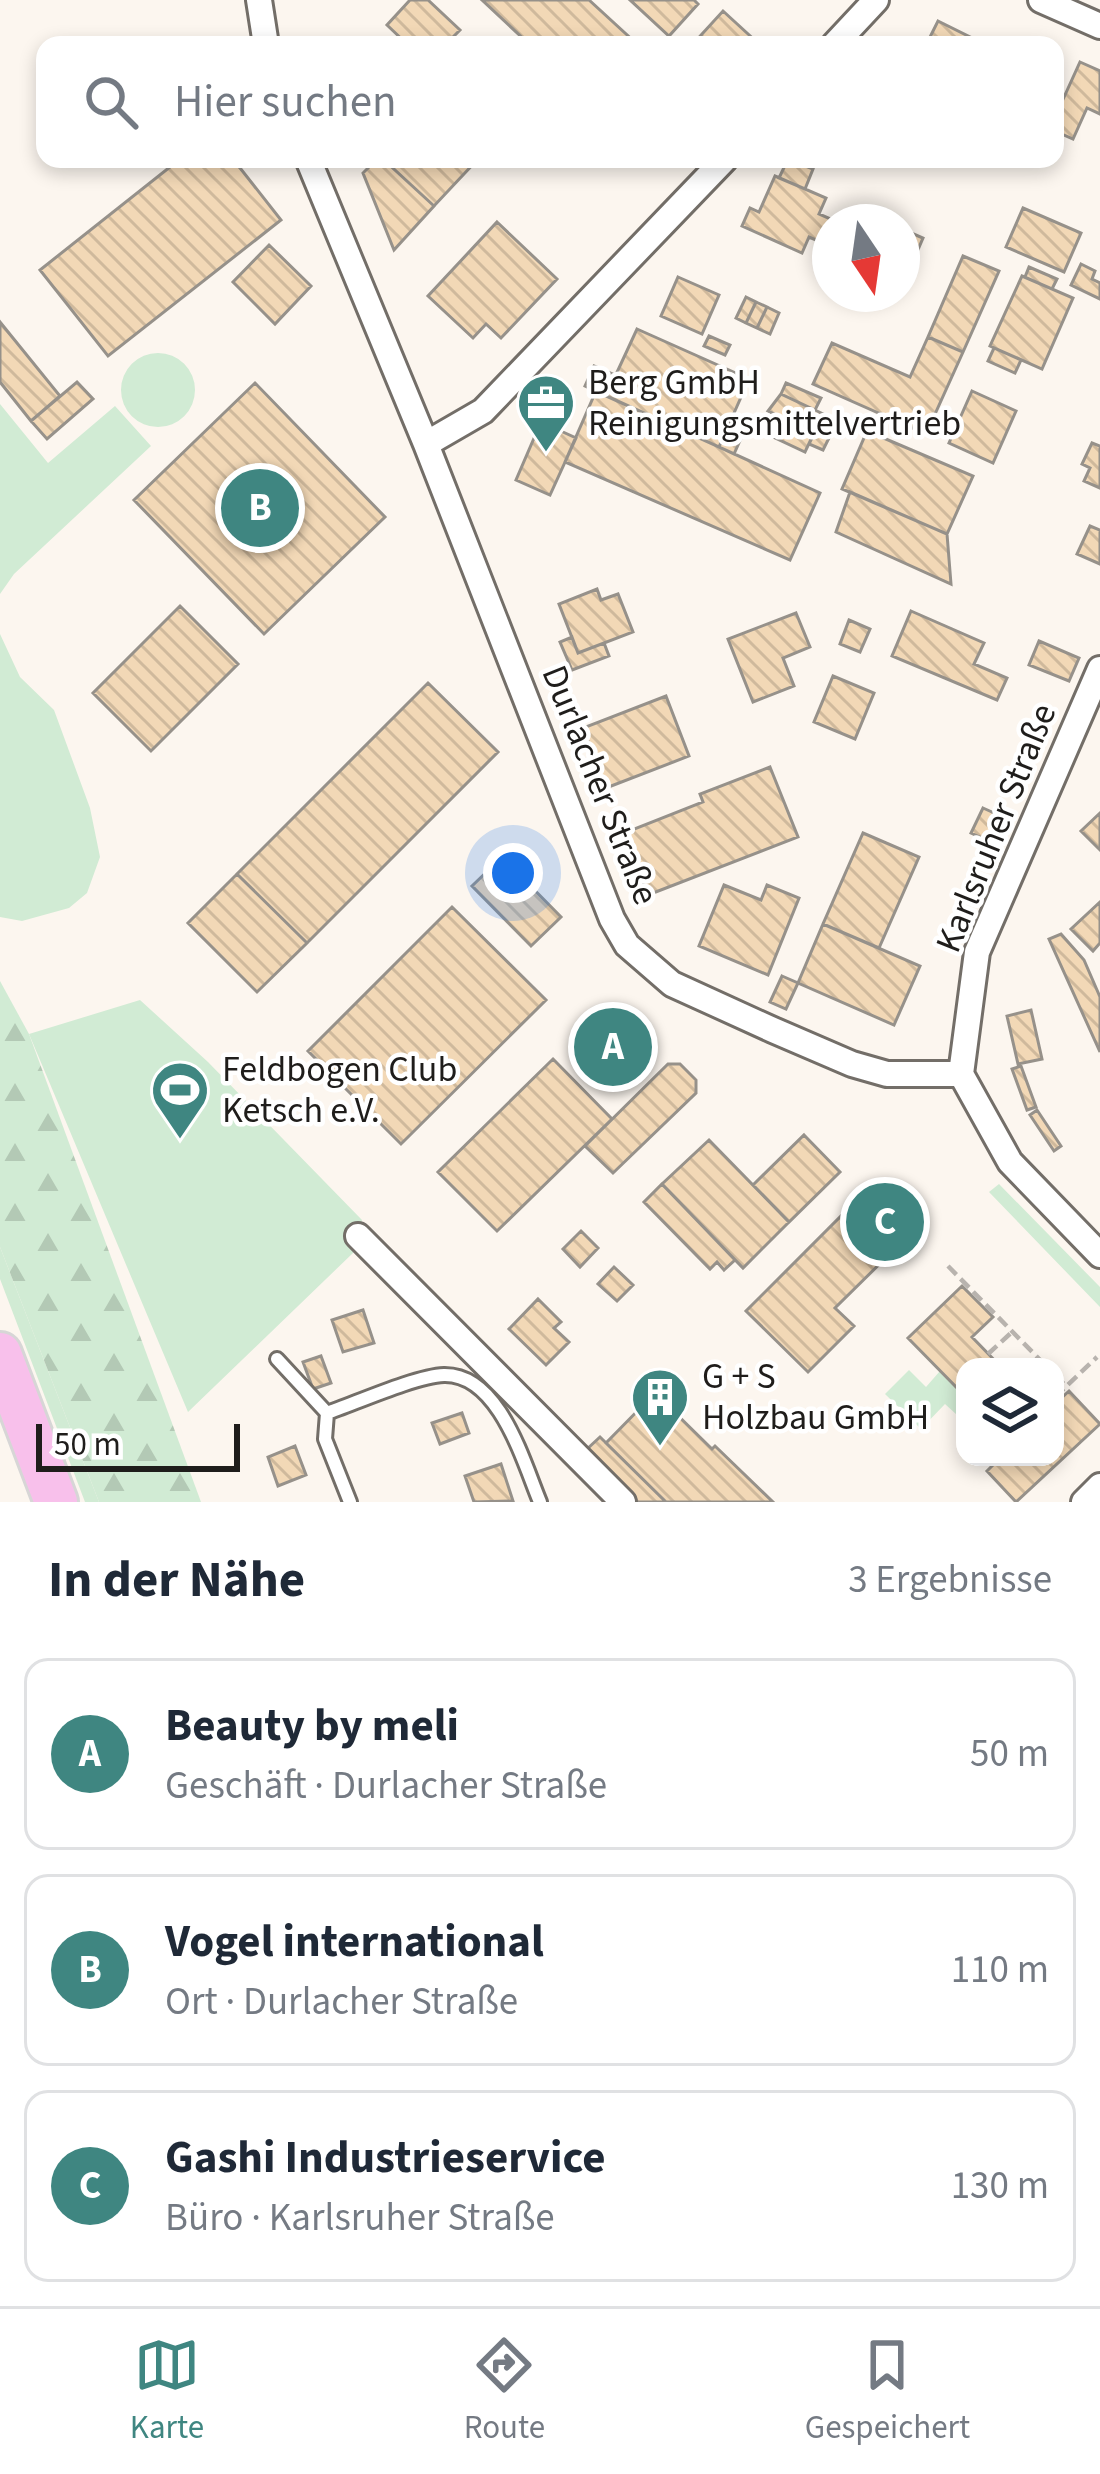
<!DOCTYPE html>
<html lang="de">
<meta charset="utf-8">
<style>
body{margin:0;font-family:"Source Sans 3",sans-serif;background:#f6f6f7;color:#1f2937}
.controls{position:absolute;right:36px;bottom:36px;display:grid;overflow:hidden;border-radius:24px;box-shadow:0 6px 18px #0003}
.controls button{width:108px;height:108px;display:grid;place-items:center;padding:0;border:0;border-bottom:3px solid #e0e1e3;background:#fff;color:#1f2937;font:60px sans-serif}
.compass{position:absolute;left:812px;top:204px;width:108px;height:108px;border-radius:50%;background:#fff;box-shadow:0 6px 18px #0003;rotate:167deg}
.scale{position:absolute;left:36px;bottom:30px;width:204px;box-sizing:border-box;padding-left:12px;border:6px solid #1f1d1b;border-top:0;font-size:33px;line-height:42px;white-space:nowrap;color:#1f1d1b;-webkit-text-stroke:9px #fff;paint-order:stroke}
.you{position:absolute;left:513px;top:873px;width:42px;height:42px;margin:-30px;border:9px solid #fff;border-radius:50%;background:#1a73e8;box-shadow:0 0 0 18px #1a73e833}
.badge{display:grid;place-items:center;width:78px;height:78px;border-radius:50%;background:#3f8681;color:#fff;font-size:39px;font-weight:700}
.pin{position:absolute;translate:-50% -50%;border:6px solid #fff;box-shadow:0 3px 12px #0006}
.list{margin:0;padding:0;list-style:none}
h2{display:flex;justify-content:space-between;align-items:center;height:156px;margin:0;padding:0 48px;font-size:51px}
h2 small{font-size:39px;font-weight:400;color:#747a83}
.list li{display:grid;grid-template-columns:78px 1fr auto;gap:36px;align-items:center;box-sizing:border-box;height:192px;margin:0 24px 24px;padding:0 24px;border:3px solid #e0e1e3;border-radius:24px}
.list b{display:block;font-size:45px;white-space:nowrap}
.list p{margin:0;font-size:39px;white-space:nowrap;color:#747a83}
.list em{font-size:39px;font-style:normal;color:#747a83}
.icon{flex:none;width:66px;height:66px;fill:none;stroke:currentColor;stroke-width:2;stroke-linecap:round;stroke-linejoin:round}
.map{position:relative;flex:none;width:1100px;height:1502px;overflow:hidden}
.search{position:absolute;background:#fff;box-shadow:0 6px 18px #0003;left:36px;right:36px;top:36px;height:132px;display:flex;align-items:center;gap:30px;box-sizing:border-box;padding:0 42px;border-radius:24px;color:#747a83;font-size:45px}
.sheet{height:804px;background:#fff}
nav{display:flex;justify-content:space-around;align-items:center;box-sizing:border-box;height:168px;border-top:3px solid #e0e1e3;background:#fff;font-size:33px;color:#747a83}
nav a{display:grid;justify-items:center;gap:6px}
nav .on{color:#3f8681}
.map>svg:first-child{display:block}
.grass{fill:#d1ebd4}
.forest{fill:url(#forest-firs)}
.building{fill:url(#building-back-hatch);stroke:#96918a;stroke-width:3}
.lines{fill:none;stroke-linecap:round;stroke-linejoin:round}
.lane-casing{stroke:#736e68;stroke-width:18}
.street-casing{stroke:#736e68;stroke-width:30}
.highway-casing{stroke:#d7d6d6;stroke-width:48}
.path{stroke:#b8b3ae;stroke-width:4.5;stroke-dasharray:12 6;stroke-linecap:butt}
.lane{stroke:#fff;stroke-width:12}
.street{stroke:#fff;stroke-width:24}
.highway{stroke:#f8c0eb;stroke-width:42}
.labels{text-anchor:middle;dominant-baseline:central;stroke-width:9;stroke-linejoin:round;paint-order:stroke}
.poi-label{font-size:36px;fill:#1f1d1b;stroke:#fff;text-anchor:start}
.street-label{font-size:36px;fill:#1f1d1b;stroke:#fff}
</style>
<div class="map">
<svg width="1100" height="1502" viewBox="0 0 1100 1502">
<defs>
<pattern id="forest-firs" width="22" height="20" patternUnits="userSpaceOnUse" patternTransform="scale(3)"><rect width="22" height="20" fill="#d1ebd4"/><path d="M5 1l3.5 6h-7zM16 11l3.5 6h-7z" fill="#b3c9b5"/></pattern>
<pattern id="building-back-hatch" width="6" height="6" patternUnits="userSpaceOnUse" patternTransform="scale(3)"><rect width="6" height="6" fill="#f2d8b6"/><path d="M-1 5l2 2M0 0l6 6M5-1l2 2" fill="none" stroke="#cfb99c"/></pattern>
</defs>
<rect width="100%" height="100%" fill="#fcf6ef"/>
<path class="grass" d="M121 390a37 37 0 1 1 74 0a37 37 0 1 1-74 0Z
M0 404 48 463 115 406 151 446 14 574 0 594Z
M0 634 20 677 54 710 90 808 100 857 87 893 69 908 22 921 0 917Z
M140 1000 208 1062 362 1220 353 1253 188 1412 29 1034Z
M999 1184 1100 1287V1307L989 1192Z
M0 1247 99 1502H85L0 1279Z
M909 1370 926 1387 940 1371 965 1396V1407L957 1415 945 1404 921 1429 885 1394Z"/>
<path class="forest" d="M0 981 29 1034 201 1502H99L0 1247Z"/>
<path class="building" d="M410 0H428L460 30 445 45H408L387 25Z
M482 0H589L638 45H530Z
M630 0H694L698 4 669 36Z
M723 11 760 45H692Z
M938 21 974 39 971 45H936L928 41Z
M1080 62 1100 71V114L1087 108 1073 139 1055 131V117Z
M180 159H233L281 220 108 356 40 270Z
M377 159H383L434 206 394 250 363 173Z
M383 159H478L434 206Z
M788 159 813 169 805 189 779 178Z
M775 176 826 198 819 214 833 220 823 243 809 237 802 253 742 226 750 208 759 212Z
M1023 208 1081 233 1064 272 1006 247Z
M497 222 557 279 501 338 486 324 473 338 428 296Z
M902 229 923 238 902 287Z
M269 245 311 286 275 324 233 282Z
M963 256 999 271 963 352 928 337Z
M1081 264 1095 271 1092 279 1100 283V299L1071 285Z
M1029 267 1057 279 1052 289 1025 277Z
M1022 276 1073 298 1042 369 990 346Z
M678 277 719 295 702 334 661 316Z
M746 297 756 302 746 323 736 318Z
M756 302 767 307 757 328 746 323Z
M767 307 779 313 770 334 757 328Z
M0 322 60 396 31 421 0 382Z
M637 329 749 379 719 447 606 396Z
M709 336 730 345 725 355 704 346Z
M928 337 963 352 926 434 813 384 832 343 910 377Z
M994 348 1021 360 1015 373 988 361Z
M594 366 615 375 606 396 585 386Z
M77 382 93 399 47 439 31 421Z
M255 383 385 517 264 634 134 500Z
M786 383 821 398 815 410 781 394Z
M596 391 820 493 790 560 565 462Z
M972 391 1016 411 993 463 949 443Z
M781 394 823 414 805 452 771 436 780 417 768 411Z
M822 417 836 424 823 450 809 444Z
M731 420 746 427 734 454 719 447Z
M541 422 576 438 550 495 516 480Z
M867 431 973 476 947 534 842 489Z
M1092 443 1100 446V488L1084 481 1090 468 1082 464Z
M850 492 947 534 951 584 836 532Z
M1090 526 1100 530V564L1077 554Z
M597 589 601 600 618 594 633 632 578 653 559 604Z
M180 606 238 664 151 751 93 693Z
M911 611 984 643 974 664 1007 678 997 700 892 656Z
M796 613 810 647 783 658 794 686 753 702 728 639Z
M849 620 870 629 860 652 840 644Z
M572 637 578 653 604 643 609 656 572 670 560 642Z
M1039 641 1079 658 1069 681 1029 665Z
M833 676 874 693 855 739 814 722Z
M428 683 498 752 307 943 237 874Z
M666 696 689 756 606 788 583 728Z
M770 767 798 837 648 895 624 833 703 802 700 794Z
M983 808 1003 817 991 842 971 833Z
M1100 813V850L1081 831Z
M863 833 919 857 879 948 823 924Z
M502 857 561 917 531 946 472 886Z
M237 874 307 943 257 992 188 923Z
M724 885 761 900 767 885 799 898 768 975 699 946Z
M1100 902V943L1093 951 1071 929Z
M452 907 546 1000 401 1144 308 1051Z
M823 924 920 966 894 1025 798 983Z
M1061 934 1084 960 1100 997V1052L1049 939Z
M782 976 798 983 786 1009 770 1002Z
M1031 1010 1042 1059 1018 1064 1007 1016Z
M613 1013 647 1047 608 1086 574 1051Z
M553 1059 612 1119 497 1231 438 1172Z
M668 1064H680L696 1080V1093L613 1173 585 1146Z
M1021 1066 1036 1107 1027 1110 1012 1069Z
M1037 1110 1061 1146 1054 1151 1030 1115Z
M804 1135 840 1172 789 1222 753 1185Z
M709 1140 789 1222 743 1268 662 1184Z
M662 1184 735 1260 724 1270 717 1262 710 1269 644 1202Z
M865 1192 908 1236 835 1308 854 1326 808 1372 746 1311Z
M581 1231 598 1248 580 1267 563 1249Z
M614 1267 633 1285 617 1301 598 1284Z
M962 1286 993 1317 972 1337 1001 1367H965V1396L908 1338Z
M538 1299 561 1322 554 1328 569 1342 546 1365 509 1329Z
M363 1310 374 1343 343 1352 332 1320Z
M321 1356 331 1383 313 1389 303 1362Z
M1069 1391 1100 1424 1016 1502 987 1471 1001 1457H1055V1404Z
M655 1393 712 1449 715 1446 773 1502H666L606 1443Z
M462 1413 469 1433 440 1444 432 1423Z
M600 1437 666 1502H637L586 1450Z
M295 1446 306 1475 278 1486 268 1457Z
M501 1464 513 1501 474 1502 465 1476Z"/>
<g class="lines">
<g class="lane-casing">
<path id="lane" d="M277 1359 327 1413
M350 1502 325 1439 327 1413C356 1403 416 1376 444 1375 499 1374 523 1461 540 1502"/>
</g>
<g class="street-casing">
<path id="street" d="M259 0 266 45
M1041 0 1100 26
M834 45 876 0
M308 159 426 444 612 919 627 945 672 984 773 1030 852 1064 887 1074H961
M426 444 483 411 725 159
M1100 669 977 952 961 1074 1010 1162 1100 1255
M358 1236 623 1502
M1084 1502 1100 1486"/>
</g>
<g class="highway-casing">
<path id="highway" d="M0 1354 56 1502"/>
</g>
<path class="path" d="M948 1266 1047 1367
M988 1354 1012 1332
M1055 1375 1066 1386
M1055 1397 1097 1357"/>
<use href="#lane" class="lane"/>
<use href="#street" class="street"/>
<use href="#highway" class="highway"/>
</g>
<defs>
<g id="office-pin" transform="scale(3)"><path d="M0 17L-7.5 6A9.5 9.5 0 1 1 7.5 6Z" fill="#3f8681" stroke="#fff"/><path d="M-6-3h4V-5.5h4V-3h4V5H-6ZM-1-4.5V-3h2v-1.5ZM-6 0V1H6V0Z" fill="#fff"/></g>
<g id="stadium-pin" transform="scale(3)"><path d="M0 17L-7.5 6A9.5 9.5 0 1 1 7.5 6Z" fill="#3f8681" stroke="#fff"/><path d="M0-5a6.5 5 0 1 0 0 10a6.5 5 0 1 0 0-10ZM-3.5-1.8h7v3.6h-7Z" fill="#fff"/></g>
<g id="building-pin" transform="scale(3)"><path d="M0 17L-7.5 6A9.5 9.5 0 1 1 7.5 6Z" fill="#3f8681" stroke="#fff"/><path d="M-4-6H4V6H1V3H-1V6H-4ZM-2.5-4.3h1.7v1.8h-1.7ZM.8-4.3h1.7v1.8H.8ZM-2.5-1h1.7V.8h-1.7ZM.8-1h1.7V.8H.8Z" fill="#fff"/></g>
</defs>
<g fill-rule="evenodd">
<use href="#office-pin" x="546" y="403"/>
<use href="#stadium-pin" x="180" y="1090"/>
<use href="#building-pin" x="660" y="1397"/>
</g>
<g class="labels">
<g class="poi-label">
<text x="588" y="382">Berg GmbH<tspan x="588" dy="41">Reinigungsmittelvertrieb</tspan></text>
<text x="222" y="1069">Feldbogen Club<tspan x="222" dy="41">Ketsch e.V.</tspan></text>
<text x="702" y="1376">G + S<tspan x="702" dy="41">Holzbau GmbH</tspan></text>
</g>
<g class="street-label">
<text transform="translate(600 785) rotate(68)">Durlacher Straße</text>
<text transform="translate(996 828) rotate(-68)">Karlsruher Straße</text>
</g>
</g>
</svg>
<div class="controls">
<button><svg class="icon" aria-label="layers" viewBox="0 0 24 24"><path d="M12 4l9 5-9 5-9-5zM3 14l9 5 9-5"/></svg></button>
</div>
<svg class="compass" viewBox="-18 -18 36 36"><path d="M0-13l5 13h-10z" fill="#e53935"/><path d="M0 13l5-13h-10z" fill="#747a83"/></svg>
<div class="scale">50 m</div>
<div class="you"></div>
<div class="pin badge" style="left:613px;top:1047px">A</div>
<div class="pin badge" style="left:260px;top:508px">B</div>
<div class="pin badge" style="left:885px;top:1222px">C</div>
<div class="search"><svg class="icon" aria-label="search" viewBox="0 0 24 24"><circle cx="10" cy="10" r="6"/><path d="M15 15l6 6"/></svg>Hier suchen</div>
</div>
<section class="sheet">
<h2>In der Nähe<small>3 Ergebnisse</small></h2>
<ul class="list">
<li><span class="badge">A</span><div><b>Beauty by meli</b><p>Geschäft · Durlacher Straße</p></div><em>50 m</em></li>
<li><span class="badge">B</span><div><b>Vogel international</b><p>Ort · Durlacher Straße</p></div><em>110 m</em></li>
<li><span class="badge">C</span><div><b>Gashi Industrieservice</b><p>Büro · Karlsruher Straße</p></div><em>130 m</em></li>
</ul>
</section>
<nav>
<a class="on"><svg class="icon" aria-label="map" viewBox="0 0 24 24"><path d="M3 6l6-2 6 2 6-2v14l-6 2-6-2-6 2zM9 4v14M15 6v14"/></svg>Karte</a>
<a><svg class="icon" aria-label="directions" viewBox="0 0 24 24"><path d="M12 3l9 9-9 9-9-9zM9 14v-3h6M13 9l2 2-2 2"/></svg>Route</a>
<a><svg class="icon" aria-label="saved" viewBox="0 0 24 24"><path d="M7 4h10v16l-5-4-5 4z"/></svg>Gespeichert</a>
</nav>
